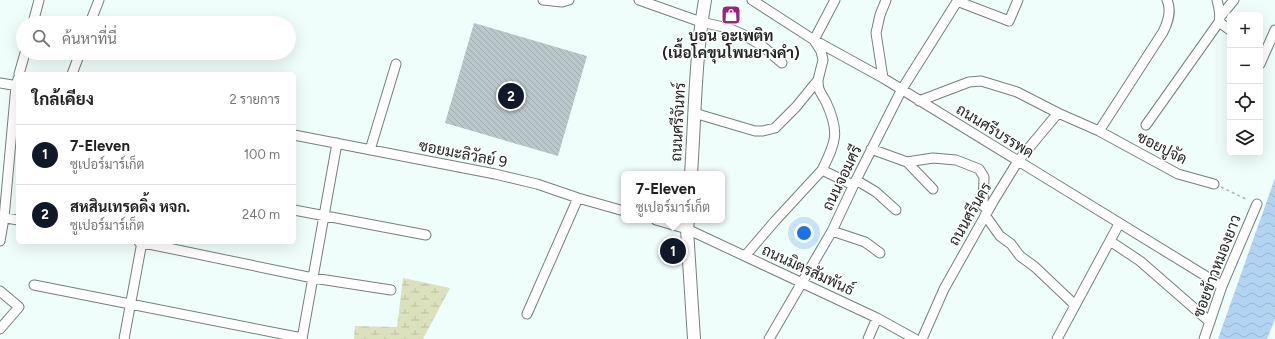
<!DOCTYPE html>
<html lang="th">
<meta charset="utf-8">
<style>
body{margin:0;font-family:Figtree,Sarabun,sans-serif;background:#f2f2f2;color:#222}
.controls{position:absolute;right:12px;top:12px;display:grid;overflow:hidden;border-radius:6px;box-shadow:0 4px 16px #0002}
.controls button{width:36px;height:36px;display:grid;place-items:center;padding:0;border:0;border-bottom:1px solid #e0e0e0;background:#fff;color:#222;font:20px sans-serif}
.you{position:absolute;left:804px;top:233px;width:14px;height:14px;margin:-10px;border:3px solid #fff;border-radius:50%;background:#1a73e8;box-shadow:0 0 0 6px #1a73e833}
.badge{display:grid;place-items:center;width:26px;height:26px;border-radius:50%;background:#111827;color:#fff;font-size:13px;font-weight:700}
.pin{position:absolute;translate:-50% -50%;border:2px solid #fff;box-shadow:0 1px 4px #0006}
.popup{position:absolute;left:621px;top:171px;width:104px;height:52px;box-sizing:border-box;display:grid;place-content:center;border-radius:6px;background:#fff;filter:drop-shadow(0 1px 3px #0005);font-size:13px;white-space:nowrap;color:#767676}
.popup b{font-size:15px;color:#222}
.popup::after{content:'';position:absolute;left:50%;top:100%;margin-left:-8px;border:8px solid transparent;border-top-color:#fff}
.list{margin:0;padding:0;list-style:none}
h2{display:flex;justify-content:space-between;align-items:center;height:52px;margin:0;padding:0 16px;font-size:17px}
h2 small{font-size:13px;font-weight:400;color:#767676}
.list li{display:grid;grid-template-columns:26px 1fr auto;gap:12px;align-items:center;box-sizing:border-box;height:60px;padding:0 16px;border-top:1px solid #e0e0e0}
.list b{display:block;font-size:15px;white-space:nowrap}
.list p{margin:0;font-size:13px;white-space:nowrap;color:#767676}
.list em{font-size:13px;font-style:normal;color:#767676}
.icon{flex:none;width:22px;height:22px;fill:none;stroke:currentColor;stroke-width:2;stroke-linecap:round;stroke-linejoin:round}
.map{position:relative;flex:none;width:1275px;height:339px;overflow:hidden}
.search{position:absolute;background:#fff;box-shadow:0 4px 16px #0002;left:16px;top:16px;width:280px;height:44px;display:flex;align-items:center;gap:10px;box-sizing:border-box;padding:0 14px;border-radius:22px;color:#767676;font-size:15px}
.panel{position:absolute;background:#fff;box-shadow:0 4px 16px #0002;left:16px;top:72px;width:280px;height:172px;border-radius:6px}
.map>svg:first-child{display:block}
.wetland{fill:url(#wetland-marsh)}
.water{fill:url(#water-waves)}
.building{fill:url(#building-back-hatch)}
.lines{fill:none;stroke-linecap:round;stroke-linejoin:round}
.minor-casing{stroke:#73807d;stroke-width:11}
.major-casing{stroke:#73807d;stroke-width:14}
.path{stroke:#abb6b4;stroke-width:1.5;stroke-dasharray:3 3;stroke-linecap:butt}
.minor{stroke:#fff;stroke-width:9}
.major{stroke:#fff;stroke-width:12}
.labels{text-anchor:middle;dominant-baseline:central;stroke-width:3;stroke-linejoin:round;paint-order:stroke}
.poi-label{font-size:15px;font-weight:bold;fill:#212625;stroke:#fff}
.street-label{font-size:15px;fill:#212625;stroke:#fff}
</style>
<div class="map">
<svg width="1275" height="339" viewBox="0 0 1275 339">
<defs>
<pattern id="wetland-marsh" width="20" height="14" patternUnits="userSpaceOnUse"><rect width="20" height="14" fill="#dbe1bc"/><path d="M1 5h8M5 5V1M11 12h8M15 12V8" fill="none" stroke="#bcc1a1"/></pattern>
<pattern id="water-waves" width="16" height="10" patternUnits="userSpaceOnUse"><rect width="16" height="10" fill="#b2d4f2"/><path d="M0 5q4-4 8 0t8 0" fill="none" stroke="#99b6cf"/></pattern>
<pattern id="building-back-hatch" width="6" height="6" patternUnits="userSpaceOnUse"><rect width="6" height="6" fill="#bac8cb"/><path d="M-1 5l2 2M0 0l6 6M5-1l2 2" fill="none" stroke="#a0acae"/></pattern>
</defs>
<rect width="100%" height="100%" fill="#f0fefb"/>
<path class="wetland" d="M403 278 450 288 423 339H354L355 326 397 327Z"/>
<path class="water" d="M1275 178V319L1267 339H1218Z"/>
<path class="building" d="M474 23 587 56 558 156 445 123Z"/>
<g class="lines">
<g class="minor-casing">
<path id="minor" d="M543 0 562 2 569 0
M639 0 701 22 728 28 742 34 761 45 782 63
M752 0 814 40 883 78 1222 286
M957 1 1009 21 1018 0
M1220 17 1234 0
M1219 22 1230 30
M33 23 39 0
M90 23 99 0
M1260 64 1275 30
M19 74 25 53
M72 74 80 53
M883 78 876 33 880 15 886 0
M818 80C818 92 821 92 826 102 840 132 836 142 822 170L853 185
M0 83 18 86
M919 101 969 82 981 81 1017 92 1058 113 1099 131 1163 32C1168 22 1172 11 1167 0
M694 113 755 131H763L775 128 796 107 818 80 823 60 821 51 814 40 835 0
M1146 125 1219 22C1221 15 1219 8 1217 0
M1099 131 1178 174 1214 184
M294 135 495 174 537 184 578 198 624 211
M871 149 907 162 933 189
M370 150 396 64
M907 162 933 158 956 160 979 169 984 177 983 206 989 209
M856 180 876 192 896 210
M294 210 426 235
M985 215 1000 236 1011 244 1020 256 1035 267 1075 305
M0 217 18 220
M656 220 687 229 877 318 915 339
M832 231 865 242 880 253
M0 241 4 218 16 86 18 79
M1110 241 1140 261 1210 322
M139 242 313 278 391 290
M745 256 775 221 822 170
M34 285 302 338
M0 291 19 307 0 329
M527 314 578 198
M124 339 142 242
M302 339 337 143
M769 339 832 231 856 180 902 89 958 0
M868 339 877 318
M922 339 944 289 994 200 1018 161 1058 113
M1057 339 1119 224
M1204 339 1222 286 1257 204"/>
</g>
<g class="major-casing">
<path id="major" d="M691 174C695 116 695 58 705 0
M688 220 687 229 694 339"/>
</g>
<path class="path" d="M1221 187 1248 200"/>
<use href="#minor" class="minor"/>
<use href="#major" class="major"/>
</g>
<defs>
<g id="shop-square" transform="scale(1)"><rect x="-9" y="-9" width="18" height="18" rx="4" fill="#9d237a" stroke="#fff"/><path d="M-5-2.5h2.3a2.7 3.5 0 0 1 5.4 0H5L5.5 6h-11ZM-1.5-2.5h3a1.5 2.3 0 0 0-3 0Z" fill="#fff"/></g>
</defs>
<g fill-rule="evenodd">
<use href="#shop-square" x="731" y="15"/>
</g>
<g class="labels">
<g class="poi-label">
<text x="731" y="36">บอน อะเพติท<tspan x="731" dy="17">(เนื้อโคขุนโพนยางคำ)</tspan></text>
</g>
<g class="street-label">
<text transform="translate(678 122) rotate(-87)">ถนนศรีจันทร์</text>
<text transform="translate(995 131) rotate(32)">ถนนศรีบรรพด</text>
<text transform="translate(1162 148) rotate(27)">ซอยปูจัด</text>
<text transform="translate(463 154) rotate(11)">ซอยมะลิวัลย์ 9</text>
<text transform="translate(842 178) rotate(-64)">ถนนจอมศรี</text>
<text transform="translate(970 214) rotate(-60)">ถนนศรีนคร</text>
<text transform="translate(1217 266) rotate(-69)">ซอยข้าวหมองยาว</text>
<text transform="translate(808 270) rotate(25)">ถนนมิตรสัมพันธ์</text>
</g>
</g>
</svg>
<div class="controls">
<button>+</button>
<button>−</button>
<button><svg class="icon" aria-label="locate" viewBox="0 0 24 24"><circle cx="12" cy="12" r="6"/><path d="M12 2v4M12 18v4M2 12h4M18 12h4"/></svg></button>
<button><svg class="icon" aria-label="layers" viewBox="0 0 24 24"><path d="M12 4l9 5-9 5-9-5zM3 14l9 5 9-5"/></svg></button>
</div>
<div class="you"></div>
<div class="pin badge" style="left:673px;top:251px">1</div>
<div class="popup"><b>7-Eleven</b>ซูเปอร์มาร์เก็ต</div>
<div class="pin badge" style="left:511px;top:96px">2</div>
<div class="search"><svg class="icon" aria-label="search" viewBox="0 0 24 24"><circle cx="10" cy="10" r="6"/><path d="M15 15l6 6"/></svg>ค้นหาที่นี่</div>
<section class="panel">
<h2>ใกล้เคียง<small>2 รายการ</small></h2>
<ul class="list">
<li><span class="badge">1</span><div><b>7-Eleven</b><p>ซูเปอร์มาร์เก็ต</p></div><em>100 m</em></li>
<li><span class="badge">2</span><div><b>สหสินเทรดดิ้ง หจก.</b><p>ซูเปอร์มาร์เก็ต</p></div><em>240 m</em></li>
</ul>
</section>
</div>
